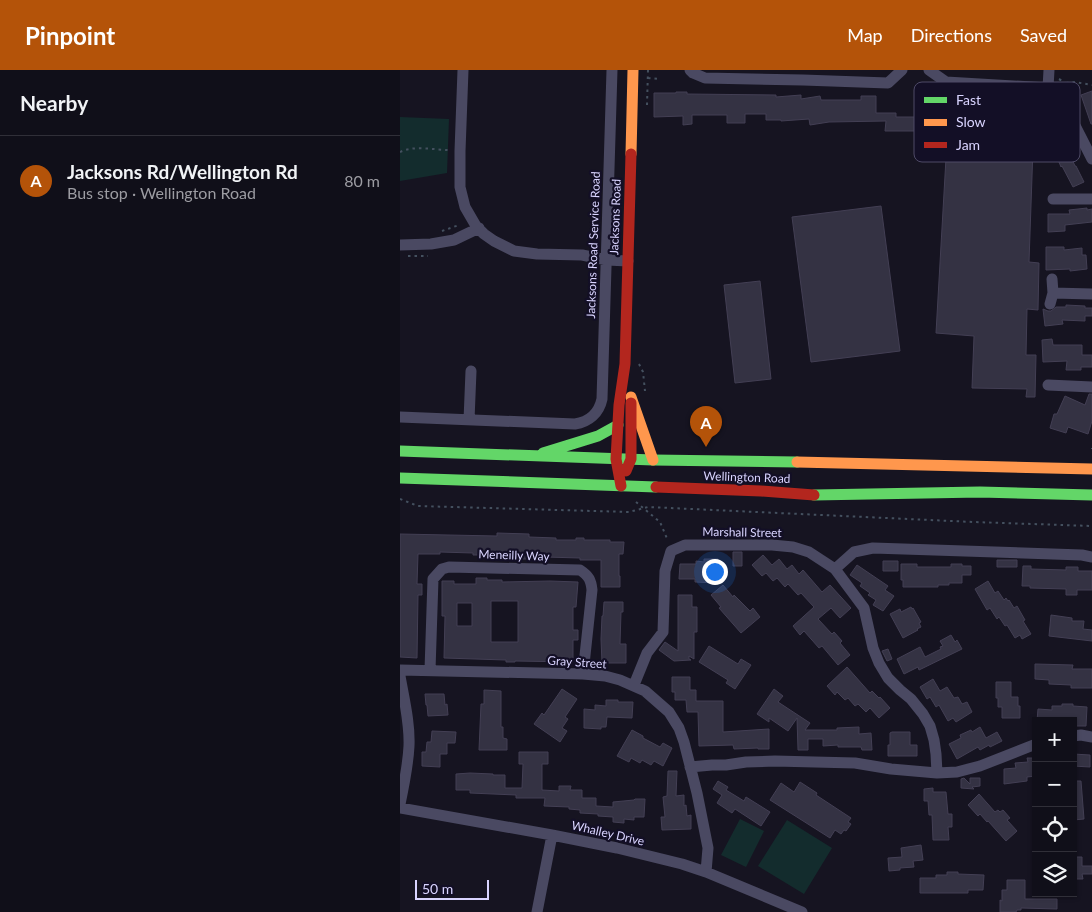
<!DOCTYPE html>
<meta charset="utf-8">
<style>
body{margin:0;font-family:Lato,sans-serif;background:#191822;color:#f1f3f6}
.controls{position:absolute;right:15px;bottom:15px;display:grid;overflow:hidden;border-radius:0px;box-shadow:0 1px 4px #0004}
.controls button{width:45px;height:45px;display:grid;place-items:center;padding:0;border:0;border-bottom:1px solid #302f38;background:#100f19;color:#f1f3f6;font:25px sans-serif}
.scale{position:absolute;left:15px;bottom:12px;width:74px;box-sizing:border-box;padding-left:5px;border:2px solid #d9d4ff;border-top:0;font-size:14px;line-height:18px;white-space:nowrap;color:#d9d4ff;-webkit-text-stroke:4px #130f26;paint-order:stroke}
.you{position:absolute;left:314px;top:501px;width:18px;height:18px;margin:-12px;border:4px solid #fff;border-radius:50%;background:#1a73e8;box-shadow:0 0 0 8px #1a73e833}
.badge{display:grid;place-items:center;width:32px;height:32px;border-radius:50%;background:#b45309;color:#fff;font-size:16px;font-weight:700}
.pin{position:absolute;translate:-50% -41px;filter:drop-shadow(0 1px 2px #0008)}
.pin::after{content:'';position:absolute;top:26px;width:18px;height:15px;background:inherit;clip-path:polygon(0 0,100% 0,50% 100%)}
.list{margin:0;padding:0;list-style:none}
h2{display:flex;justify-content:space-between;align-items:center;height:65px;margin:0;padding:0 20px;font-size:21px}
h2 small{font-size:16px;font-weight:400;color:#9c9ca2}
.list li{display:grid;grid-template-columns:32px 1fr auto;gap:15px;align-items:center;box-sizing:border-box;height:90px;padding:0 20px;border-top:1px solid #302f38}
.list b{display:block;font-size:19px;white-space:nowrap}
.list p{margin:0;font-size:16px;white-space:nowrap;color:#9c9ca2}
.list em{font-size:16px;font-style:normal;color:#9c9ca2}
.icon{flex:none;width:28px;height:28px;fill:none;stroke:currentColor;stroke-width:2;stroke-linecap:round;stroke-linejoin:round}
.map{position:relative;flex:none;width:692px;height:842px;overflow:hidden}
header{display:flex;align-items:center;gap:30px;box-sizing:border-box;height:70px;padding:0 25px;background:#b45309;color:#fff}
header strong{font-size:24px}
nav{display:flex;gap:28px;margin-inline-start:auto;font-size:18px}
main{display:flex}
aside{flex:1;background:#100f19}
.map>svg:first-child{display:block}
.green{fill:#132c2d}
.building{fill:#343243;stroke:#433f54;fill-rule:evenodd}
.lines{fill:none;stroke-linecap:round;stroke-linejoin:round}
.path{stroke:#44505f;stroke-width:2;stroke-dasharray:2.5 4;stroke-linecap:butt}
.street{stroke:#4a4962;stroke-width:11}
.fast{stroke:#63d668;stroke-width:11}
.slow{stroke:#ff974d;stroke-width:11}
.jam{stroke:#b3261e;stroke-width:11}
.labels{text-anchor:middle;dominant-baseline:central;stroke-width:4.5;stroke-linejoin:round;paint-order:stroke}
.street-label{font-size:12px;fill:#d9d4ff;stroke:#130f26}
.key{fill:#130f26;stroke:#4e4a67;stroke-width:1}
.key-label{font-size:14px;fill:#d9d4ff}
</style>
<header>
<strong>Pinpoint</strong>
<nav><a>Map</a><a>Directions</a><a>Saved</a></nav>
</header>
<main>
<aside>
<h2>Nearby<small></small></h2>
<ul class="list">
<li><span class="badge">A</span><div><b>Jacksons Rd/Wellington Rd</b><p>Bus stop · Wellington Road</p></div><em>80 m</em></li>
</ul>
</aside>
<div class="map">
<svg width="692" height="842" viewBox="0 0 692 842">
<rect width="100%" height="100%" fill="#161421"/>
<path class="green" d="M0 47 49 49 47 103 0 111Z
M340 749 364 761 346 797 321 785Z
M387 750 432 778 404 824 358 796Z"/>
<path class="building" d="M692 21V54H691L681 25Z
M276 22H287V24L376 25V27L401 25V29L420 26 421 30H461V26H476V43H496V47H529L530 24H543V28L575 25V29H611V27L647 29 645 52 633 51V47L585 48V44L547 47 546 58H519V61H485L486 51 429 52 410 55 409 49 381 51V50H366V44H345V53H327V45H292V54L283 55V46L254 47V23H276Z
M658 56 675 96H676L684 112 673 117 662 96 661 97 652 75H651L649 71 638 76 634 66Z
M565 73 633 78 629 192 639 193 638 240 627 239 626 285H636L635 327H626L627 319 572 318 574 266 536 263 546 88H563Z
M481 136 500 281 411 292 392 147Z
M687 138V140L692 139V152L665 155V161L648 162V144H670L669 140Z
M646 177H664V180L682 178V185H686L687 199 670 201V199L646 200Z
M360 211 371 309 335 313 324 215Z
M666 235 685 236V238H692V246H685V251L662 250 663 254 645 256 643 239 648 241H651L656 237H666Z
M652 269 653 275H682V285H692V297H681V300H666L667 291 643 292 642 270Z
M689 324H692V351L688 364 668 357 666 363 650 358 654 344H657L665 326 685 335Z
M97 463 129 464V467L156 468V470H176V468H184V470H210V472H224L223 484H219V506H220V517H201V490H180V488L145 487V488H128V489H117V488H96L97 485H73V483L40 482V484H18L17 514H22V525H18L17 588 0 587V464L97 466Z
M333 482H342V496H333Z
M363 485 372 495 379 489 387 499 392 495 399 504 403 500 422 522 430 515 451 538 440 548 431 538 418 549 432 564 434 562 442 571 440 573 450 585 438 595 422 576 419 578 404 561 400 565 393 556 414 537 401 523 398 525 388 514 385 517 377 508 373 511 366 503 362 506 352 495Z
M304 489H318V513L295 512V509H279L280 494H296V491L304 492Z
M597 490H617V497H597Z
M483 491H498V501H483Z
M501 494H517V497H551V494H562V496H571V505H562V513H549V515H538V517H503V510H501Z
M457 495 488 516 485 520 494 526 483 541 473 535 476 530 468 525 470 523 460 516 462 513 450 505Z
M623 496H631V499L666 500V497H678V501H692V520H677V525H666V519L630 518V516H622Z
M76 508H87V510H102V512L150 511 178 512 176 537H173V560H178V570H173V592L115 591V592H106V590L44 588 45 546H42V511H54V514H76ZM91 531H118V572H91ZM57 533H72V556H57Z
M588 511 595 523 598 521 604 530 606 528 608 531 609 530 614 538 617 536 625 550 623 551 631 564 622 569 620 565 615 568 607 555 605 556 599 547 597 549 590 538 587 540 575 519Z
M323 515 333 527 334 525 350 541 353 538 360 547 341 563 319 538 321 537 311 525Z
M278 525H292V537H297V562H294V589L289 586V589L291 590 274 591 259 580 265 572 278 581Z
M204 532H223V542H221L220 574H226V593H202L201 569 202 546H203Z
M511 537 512 539 513 538 521 552 519 553 521 557 517 559 518 560 503 568 490 544 500 539 501 542Z
M651 545 672 548V551H684L683 559 692 560V571L649 566Z
M551 565 555 572 557 570 562 579 519 600 518 597 504 604 497 589 520 577 525 587 541 579 540 577 543 576 540 571Z
M309 576 338 594 341 589 351 595 335 619 326 613 328 610 299 592Z
M488 579 492 589 487 591 482 581Z
M635 594 673 595 672 599H692V618H671V615L649 614V610L635 609Z
M447 597 470 623 472 621 479 628 480 627 490 638 479 648 470 638 466 642 458 634 455 636 448 628 445 630 437 622 435 625 427 616Z
M272 607H290V620H296V631H323V662L369 659V679H358V678L334 679 333 675 299 676 298 642H287L286 630H275V622H272Z
M533 609 540 621 547 617 554 628 558 627 562 634 567 632 572 642 556 652 553 648 548 651 539 635 536 637 530 627 527 629 520 617Z
M596 612H611V627H618V636H620V648H602V637H598V628H596Z
M162 619 177 629 165 647 168 649 162 658 167 661 160 672 134 654 142 643 144 645Z
M374 619 383 626 378 632 410 653 405 660H437V658L459 657V664L471 663 472 680H462L461 677H438V675L423 676V669H408V680H398L397 648 388 661 369 648V652L357 644Z
M84 620 101 621V657H103V668L107 669V680H79L81 634H84Z
M25 624H44L45 635 47 634 48 645 28 646 27 635H26Z
M206 630H218V632H233L232 648 207 647 206 657H201V659L184 658V639L195 640V635L206 636Z
M662 634H673V636L687 637 686 656H675V651H637L638 639 652 640V636H662Z
M580 657 586 668 597 662 602 671 590 677 589 675 580 680 578 677 557 689 549 674 561 668 560 665 571 660 572 662Z
M232 660 243 666V668L260 677 263 673 272 678 263 696 254 691 251 695 242 690 240 693 231 688 229 692 217 686Z
M32 661 56 662 55 673H47V684H40V697L22 696V682H26L27 672H31Z
M492 662H510V675H517V686H488V675H490V663Z
M119 682H148V694H142V720L159 721V716H171L170 720H182V728H196V736L213 737V732L234 730 235 729H245L244 747H234V750L224 749V753L213 752V747L198 746V744L180 743V740L169 739V737L144 736 145 728H116V725L70 723V720H56V704L70 703 93 704V705H105V718H122L123 694H119Z
M673 684 690 685V697L673 696Z
M627 688H636V706L627 707V711L604 714V699L616 698 615 693 628 692Z
M268 701H277L276 726 284 725V736L286 735 287 746 291 745V759L262 760 261 747H265L263 727 267 726Z
M564 708 570 714V708H580V716L572 717 574 719 561 718V709Z
M318 711 328 717 326 720 344 731 346 727 370 742 361 756 335 739 332 743 317 733 322 725 313 719Z
M673 711H681L684 749 673 750Z
M400 712 417 723 416 725 451 748 448 752 451 754 446 761 444 760 441 764 435 760 430 768 370 730 381 713 394 722Z
M533 718V722H546L548 744H552V757H548L549 770H533L532 745H529L528 731H524V719Z
M579 724 595 742 598 740 600 742 603 740 610 748 607 750 617 761 606 771 588 751 587 752 580 744 578 746 568 735Z
M521 775 523 790 513 791 514 797 500 798V800L489 801 488 788 502 787 501 778Z
M673 787H682V796H692V804H682L683 809H673Z
M547 802H558V804L584 805 583 820H568V823H520V808H536V805H547Z
M607 810H625V829H657V839L621 838V840H617L616 842H600V830L602 831V820H607Z"/>
<g class="lines">
<path class="path" d="M248 8 259 9
M659 9C672 16 674 24 678 37
M666 13 675 12 692 15
M247 35 248 0
M0 82C14 75 34 80 49 80
M42 161 59 155
M8 186H28
M239 294 243 302 245 321
M692 379V378
M0 429 18 436 229 442 248 437 573 452 692 456
M236 432 260 452 268 471"/>
<path class="street" d="M63 0 60 81V117L65 137 76 156 84 164 94 171 114 181 137 184 182 185 207 190 228 191
M290 0 293 3 305 8 403 10 488 13 502 0
M529 0 546 12 648 18 658 22 692 89
M648 18 649 0
M653 129H692
M0 175 31 174 54 170 79 158
M653 223 692 224
M650 234 653 223 652 209
M648 315 692 317
M0 347 175 354C189 352 199 343 202 329L212 0
M69 350 71 301
M435 499 454 482 473 478 682 485 692 487
M0 600 183 604 205 606 220 610 245 621 269 642 279 658 284 672 297 723 308 778 306 802
M30 600 33 509 42 499 49 497 180 500C189 506 191 510 192 520L183 604
M0 606C4 629 10 653 9 676 8 696 4 715 0 734
M234 615 247 583 263 562 265 501 271 481 285 475H372L393 477 409 482 435 499 464 538 473 578 479 593 488 608 500 620 511 629 523 644 530 656 534 670 536 684 537 703
M673 666 681 665 692 667
M290 697 312 695H326L346 692 375 691 455 693 491 699 537 703 557 702 580 696 636 674
M0 738 152 765 217 778 282 794 306 802 402 842
M137 842 152 765"/>
<path class="fast" d="M0 381 253 390 397 392
M143 383 198 366 218 355
M0 408 256 417
M414 425 580 422 692 425"/>
<path class="slow" d="M231 84 233 0
M231 327 253 390
M397 392 692 399"/>
<path class="jam" d="M226 401 231 389V333
M221 416 216 389 219 335 225 294 231 84
M256 417 361 421 414 425"/>
</g>
<g class="labels">
<g class="street-label">
<text transform="translate(215 147) rotate(-88)">Jacksons Road</text>
<text transform="translate(193 175) rotate(-88)">Jacksons Road Service Road</text>
<text transform="translate(347 407) rotate(2)">Wellington Road</text>
<text transform="translate(342 462) rotate(1)">Marshall Street</text>
<text transform="translate(114 485) rotate(2)">Meneilly Way</text>
<text transform="translate(177 592) rotate(4)">Gray Street</text>
<text transform="translate(208 763) rotate(13)">Whalley Drive</text>
</g>
</g>
<rect x="514" y="12" width="166" height="80" rx="8" class="key"/>
<rect x="524" y="27" width="23" height="6" fill="#63d668"/>
<rect x="524" y="49" width="23" height="7" fill="#ff974d"/>
<rect x="524" y="72" width="23" height="6" fill="#b3261e"/>
<g class="key-label">
<text x="556" y="35">Fast</text>
<text x="556" y="57">Slow</text>
<text x="556" y="80">Jam</text>
</g>
</svg>
<div class="controls">
<button>+</button>
<button>−</button>
<button><svg class="icon" aria-label="locate" viewBox="0 0 24 24"><circle cx="12" cy="12" r="6"/><path d="M12 2v4M12 18v4M2 12h4M18 12h4"/></svg></button>
<button><svg class="icon" aria-label="layers" viewBox="0 0 24 24"><path d="M12 4l9 5-9 5-9-5zM3 14l9 5 9-5"/></svg></button>
</div>
<div class="scale">50 m</div>
<div class="you"></div>
<div class="pin badge" style="left:306px;top:377px">A</div>
</div>
</main>
